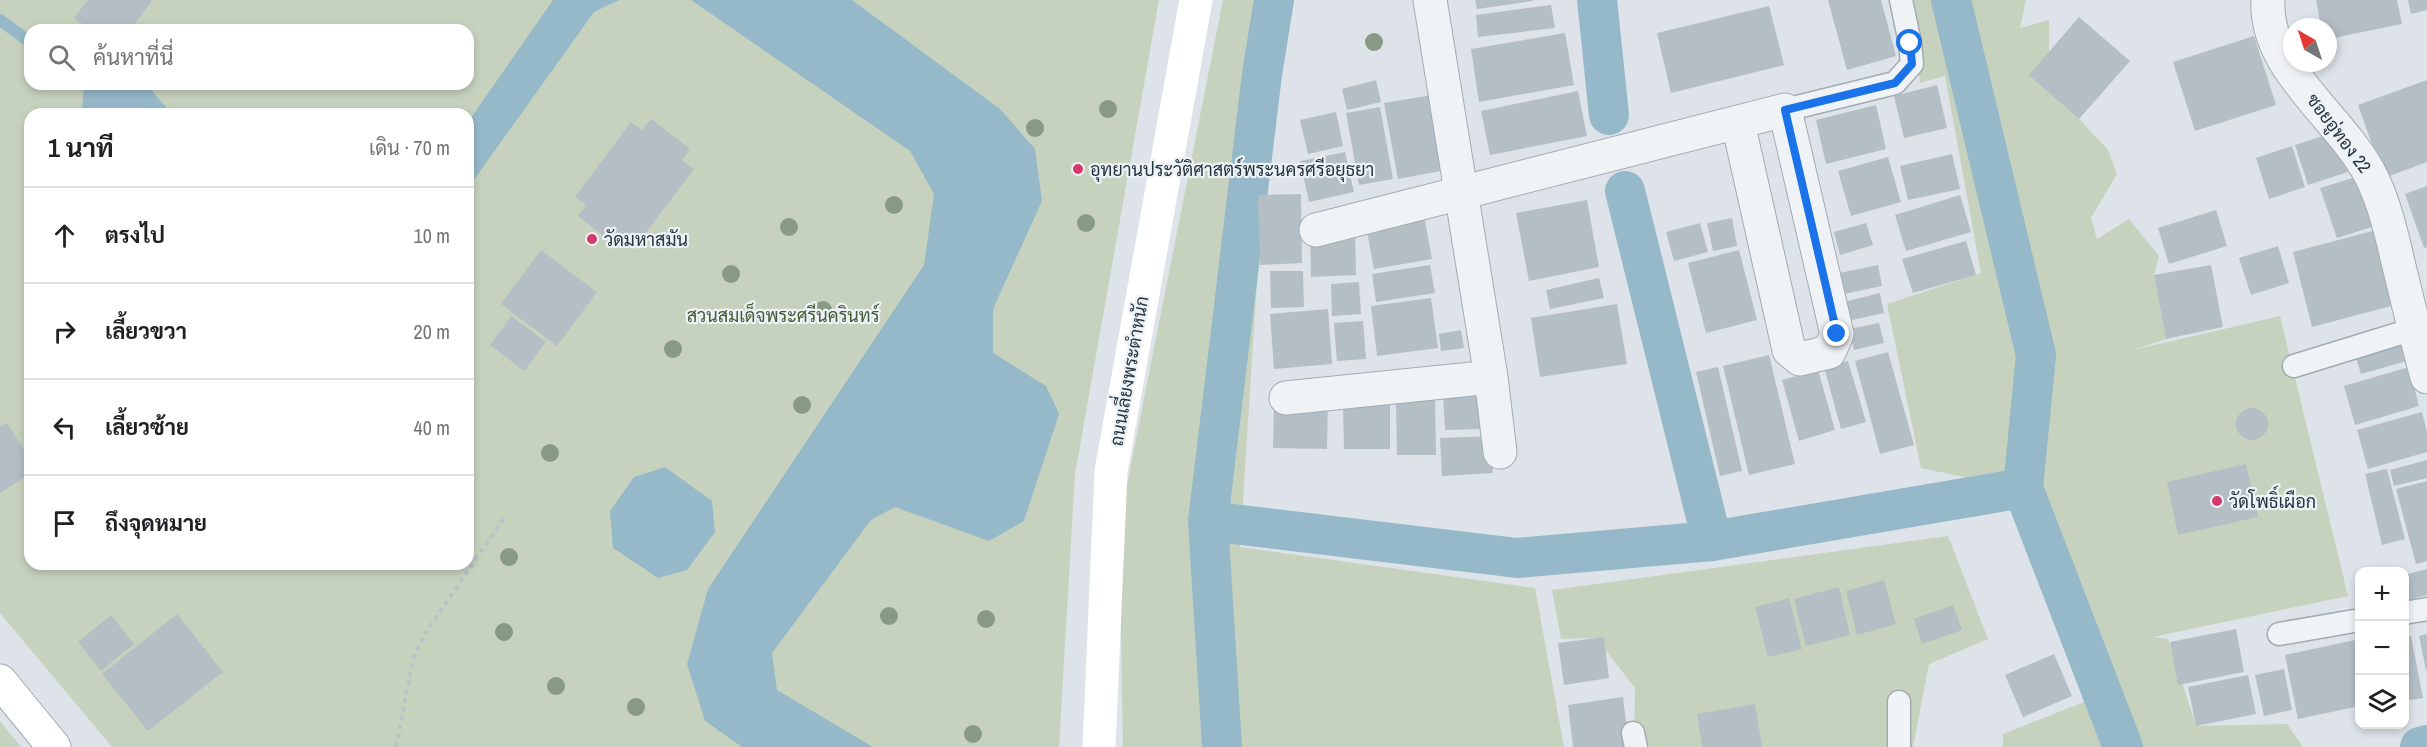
<!DOCTYPE html>
<html lang="th">
<meta charset="utf-8">
<style>
body{margin:0;font-family:"Archivo Narrow",Sarabun,sans-serif;background:#f6f6f6;color:#202124}
.controls{position:absolute;right:18px;bottom:18px;display:grid;overflow:hidden;border-radius:12px;box-shadow:0 3px 9px #0003}
.controls button{width:54px;height:54px;display:grid;place-items:center;padding:0;border:0;border-bottom:2px solid #e0e0e0;background:#fff;color:#202124;font:30px sans-serif}
.compass{position:absolute;left:2283px;top:18px;width:54px;height:54px;border-radius:50%;background:#fff;box-shadow:0 3px 9px #0003;rotate:321deg}
.stop{position:absolute;width:18px;height:18px;margin:-14px;border:4px solid #1a73e8;border-radius:50%;background:#fff}
.stop.end{background:#1a73e8;border-color:#fff;box-shadow:0 2px 6px #0008}
.list{margin:0;padding:0;list-style:none}
h2{display:flex;justify-content:space-between;align-items:center;height:78px;margin:0;padding:0 24px;font-size:26px}
h2 small{font-size:20px;font-weight:400;color:#757577}
.list li{display:grid;grid-template-columns:39px 1fr auto;gap:18px;align-items:center;box-sizing:border-box;height:96px;padding:0 24px;border-top:2px solid #e0e0e0}
.list b{display:block;font-size:22px;white-space:nowrap}
.list em{font-size:20px;font-style:normal;color:#757577}
.icon{flex:none;width:33px;height:33px;fill:none;stroke:currentColor;stroke-width:2;stroke-linecap:round;stroke-linejoin:round}
.map{position:relative;flex:none;width:2427px;height:747px;overflow:hidden}
.search{position:absolute;background:#fff;box-shadow:0 3px 9px #0003;left:24px;top:24px;width:450px;height:66px;display:flex;align-items:center;gap:15px;box-sizing:border-box;padding:0 21px;border-radius:18px;color:#757577;font-size:22px}
.panel{position:absolute;background:#fff;box-shadow:0 3px 9px #0003;left:24px;top:108px;width:450px;height:462px;border-radius:18px}
.map>svg:first-child{display:block}
.green{fill:#c7d2be;fill-rule:evenodd}
.water{fill:#96b9ca}
.lines{fill:none;stroke-linecap:round;stroke-linejoin:round}
.stream{stroke:#96b9ca;stroke-width:12}
.canal{stroke:#96b9ca;stroke-width:40}
.building{fill:#b4bec5}
.lane-casing{stroke:#a2abb2;stroke-width:25}
.street-casing{stroke:#a2abb2;stroke-width:35}
.primary-casing{stroke:#9caab4;stroke-width:35}
.path{stroke:#bbc1c6;stroke-width:4;stroke-dasharray:4.5 4.5;stroke-linecap:butt}
.lane{stroke:#f0f3f6;stroke-width:22}
.street{stroke:#f0f3f6;stroke-width:33}
.secondary{stroke:#fff;stroke-width:33}
.primary{stroke:#fff;stroke-width:33}
.tree{fill:#889984}
.route{stroke:#1a73e8;stroke-width:8}
.poi-dot{fill:#d43b6d;stroke:#edf2f6;stroke-width:2}
.labels{text-anchor:middle;dominant-baseline:central;stroke-width:4.5;stroke-linejoin:round;paint-order:stroke}
.street-label{font-size:18px;fill:#26343f;stroke:#edf2f6}
.poi-label{font-size:18px;fill:#26343f;stroke:#edf2f6;text-anchor:start}
.park-label{font-size:18px;fill:#425c33;stroke:#edf2f6}
</style>
<div class="map">
<svg width="2427" height="747" viewBox="0 0 2427 747">
<rect width="100%" height="100%" fill="#dde3e8"/>
<path class="green" d="M0 0H1159L1075 474 1059 747H112L0 613ZM30 30H468V84H30ZM30 114H468V564H30Z
M1223 0H1288L1269 93 1240 547 1535 588 1564 747H1123L1119 525Z
M1910 0H2026L2020 28 2049 20V52L2079 119 2108 150 2117 174 2091 218 2097 239 2129 219 2159 256 2154 275 2166 339 2133 350 2280 316 2348 596 2153 637 2168 639 2196 726 2287 724 2303 747H2003V734L2084 702 2036 567 2045 508 1997 484 1921 468 1887 304 1981 273 1945 76 1920 83Z
M1948 536 1988 639 1929 664 1913 747H1634L1635 688 1596 638 1561 639 1552 590Z
M0 721 21 747H0Z"/>
<path class="water" d="M553 0H619L594 12 468 188V122Z
M691 0H852L1000 109 1035 149 1042 201 993 309V353L1046 386 1059 414 1024 521 989 541 895 507 871 520 772 653 777 690 873 747H742L705 721 687 664 708 589 924 265 934 194 910 151Z
M84 84H146L172 114H85L82 111Z
M665 467 712 501 715 532 687 570 658 578 613 548 610 511 634 477Z"/>
<g class="lines">
<path class="stream" d="M0 20 30 42"/>
<path class="canal" d="M1597 0 1609 115
M1951 0 2036 355 2023 488 2123 747
M1625 191 1712 541
M1208 521 1517 558 1712 541 2023 488
M1222 747 1208 521 1262 74 1274 0
M2420 747 2427 745"/>
</g>
<path class="building" d="M88 0H151L152 1 130 30H91L74 18Z
M1475 0H1533V1L1477 9Z
M1828 0H1881L1896 56 1847 70Z
M2316 0H2397L2402 24 2328 39V27H2321Z
M2408 0H2427V10L2411 14Z
M1551 5 1555 28 1478 37 1476 15Z
M1769 6 1784 65 1671 93 1657 33Z
M2079 17 2130 61 2079 119 2029 75Z
M1565 33 1574 85 1479 102 1471 49Z
M2254 36 2276 105 2195 131 2173 62Z
M1376 80 1381 102 1347 110 1342 89Z
M2427 80V162L2384 178 2358 105Z
M1937 85 1947 128 1904 138 1894 96Z
M1578 91 1587 136 1490 155 1481 111Z
M1432 95 1446 170 1398 179 1384 103Z
M1876 105 1886 149 1826 164 1816 120Z
M1380 107 1393 179 1359 185 1346 113Z
M1336 112 1343 146 1308 154 1300 120Z
M651 119 690 149 682 160 694 169 638 243 626 234 617 246 578 216 586 205 575 197 631 122 642 130Z
M2335 132 2348 172 2308 185 2295 145Z
M2292 146 2305 187 2269 199 2256 158Z
M1345 152 1354 192 1309 202 1300 161Z
M1952 154 1960 189 1908 200 1900 166Z
M1888 157 1901 202 1851 216 1838 171Z
M2362 175 2378 225 2337 238 2320 188Z
M2427 186V247L2424 248 2405 194Z
M1301 194 1302 263 1260 265 1258 195Z
M1960 195 1971 232 1906 251 1895 215Z
M1587 200 1599 267 1529 281 1516 213Z
M2216 210 2227 246 2169 264 2158 228Z
M1424 215 1432 259 1374 269 1366 226Z
M1732 218 1737 246 1713 251 1707 223Z
M1700 223 1708 252 1674 261 1666 232Z
M1866 223 1873 245 1840 255 1834 232Z
M1355 230 1356 275 1311 277 1310 231Z
M2376 230 2395 305 2312 327 2293 252Z
M1966 241 1976 275 1913 293 1902 259Z
M2278 246 2289 283 2251 295 2239 258Z
M541 250 597 292 557 346 501 304Z
M1739 250 1757 320 1706 333 1688 263Z
M1430 265 1435 293 1376 302 1372 274Z
M1878 265 1882 286 1844 294 1839 273Z
M2211 265 2223 327 2166 339 2154 275Z
M1270 271H1303L1304 307 1271 308Z
M1599 278 1604 298 1550 309 1546 290Z
M1359 282 1361 314 1332 316 1331 284Z
M1880 293 1884 313 1848 321 1844 302Z
M1431 298 1438 348 1377 356 1371 306Z
M1617 304 1627 364 1540 377 1531 318Z
M1328 309 1332 364 1274 369 1270 314Z
M511 316 546 342 524 371 490 345Z
M1363 321 1366 359 1337 361 1334 323Z
M1879 323 1884 343 1854 350 1849 329Z
M1461 330 1464 348 1441 351 1439 334Z
M2401 338 2407 361 2361 374 2354 350Z
M1888 352 1914 445 1880 454 1855 361Z
M1769 355 1795 464 1749 475 1723 366Z
M1848 361 1866 422 1841 429 1824 367Z
M1718 367 1742 471 1720 476 1696 372Z
M2409 367 2419 406 2355 425 2344 386Z
M1818 370 1835 430 1799 441 1782 380Z
M1478 391 1480 429 1445 430 1443 393Z
M1435 399 1436 455H1397L1396 400Z
M1274 400 1328 401 1327 449 1273 448Z
M1390 401V449H1344L1343 402Z
M2236 424a16 16 0 1 1 32 0a16 16 0 1 1-32 0Z
M2422 412 2427 432V452L2368 469 2357 430Z
M7 423 30 459V474L0 493V427Z
M1491 436 1493 473 1442 476 1440 438Z
M2427 460V478L2394 486 2390 470Z
M2246 464 2258 517 2178 535 2167 482Z
M2387 469 2405 539 2382 545 2365 474Z
M2427 481V561L2416 564 2396 489Z
M2427 569V595L2404 601V575Z
M1884 580 1896 624 1857 635 1846 591Z
M1839 587 1850 635 1806 646 1794 599Z
M1789 598 1802 649 1768 657 1755 607Z
M1953 605 1962 630 1922 644 1914 619Z
M177 614 223 672 148 731 102 674Z
M111 615 134 644 101 671 78 642Z
M2236 629 2244 672 2178 685 2170 642Z
M2427 634V670H2426L2419 636Z
M2411 636 2423 698 2404 701V637Z
M1604 637 1609 678 1564 685 1558 643Z
M2360 639V706L2298 719 2285 655Z
M2054 654 2072 696 2023 717 2005 675Z
M2284 669 2292 710 2264 716 2255 675Z
M2248 675 2256 714 2196 726 2188 687Z
M1623 697 1629 747H1573L1568 705Z
M1755 704 1762 747H1702L1697 714Z"/>
<g class="lines">
<g class="lane-casing">
<path id="lane" d="M1785 110 1895 83 1912 64 1910 43 1901 0
M2294 366 2414 329
M2404 613 2427 609
M2279 634 2360 620
M1899 702V747
M1633 733 1636 747"/>
</g>
<g class="street-casing">
<path id="street" d="M1430 0 1491 377 1500 452
M2268 0C2264 70 2342 117 2372 178 2385 205 2392 236 2399 266 2408 303 2417 340 2427 377
M1316 230 1785 110 1837 334 1829 352 1800 359 1789 350 1738 123
M1286 398 1491 377"/>
</g>
<g class="primary-casing">
<path id="primary" d="M0 681 54 747"/>
</g>
<path class="path" d="M396 747 413 659 424 635 504 518"/>
<use href="#lane" class="lane"/>
<use href="#street" class="street"/>
<path class="secondary" d="M1099 747 1111 471 1196 0"/>
<use href="#primary" class="primary"/>
</g>
<g class="tree">
<circle cx="1374" cy="42" r="9"/>
<circle cx="1108" cy="109" r="9"/>
<circle cx="1035" cy="128" r="9"/>
<circle cx="894" cy="205" r="9"/>
<circle cx="1086" cy="223" r="9"/>
<circle cx="789" cy="227" r="9"/>
<circle cx="731" cy="274" r="9"/>
<circle cx="823" cy="310" r="9"/>
<circle cx="673" cy="349" r="9"/>
<circle cx="802" cy="405" r="9"/>
<circle cx="550" cy="453" r="9"/>
<circle cx="509" cy="557" r="9"/>
<circle cx="889" cy="616" r="9"/>
<circle cx="986" cy="619" r="9"/>
<circle cx="504" cy="632" r="9"/>
<circle cx="556" cy="686" r="9"/>
<circle cx="636" cy="707" r="9"/>
<circle cx="973" cy="734" r="9"/>
</g>
<g class="lines">
<path class="route" d="M1837 334 1785 110 1895 83 1912 64 1910 43"/>
</g>
<g class="poi-dot">
<circle cx="1078" cy="169" r="6"/>
<circle cx="592" cy="239" r="6"/>
<circle cx="2217" cy="501" r="6"/>
</g>
<g class="labels">
<g class="street-label">
<text transform="translate(2339 133) rotate(53)">ซอยอู่ทอง 22</text>
<text transform="translate(1129 371) rotate(-80)">ถนนเลี่ยงพระตำหนัก</text>
</g>
<g class="poi-label">
<text x="1090" y="169">อุทยานประวัติศาสตร์พระนครศรีอยุธยา</text>
<text x="604" y="239">วัดมหาสมัน</text>
<text x="2229" y="501">วัดโพธิ์เผือก</text>
</g>
<g class="park-label">
<text x="783" y="315">สวนสมเด็จพระศรีนครินทร์</text>
</g>
</g>
</svg>
<div class="controls">
<button>+</button>
<button>−</button>
<button><svg class="icon" aria-label="layers" viewBox="0 0 24 24"><path d="M12 4l9 5-9 5-9-5zM3 14l9 5 9-5"/></svg></button>
</div>
<svg class="compass" viewBox="-18 -18 36 36"><path d="M0-13l5 13h-10z" fill="#e53935"/><path d="M0 13l5-13h-10z" fill="#757577"/></svg>
<div class="stop" style="left:1910px;top:43px"></div>
<div class="stop end" style="left:1837px;top:334px"></div>
<div class="search"><svg class="icon" aria-label="search" viewBox="0 0 24 24"><circle cx="10" cy="10" r="6"/><path d="M15 15l6 6"/></svg>ค้นหาที่นี่</div>
<section class="panel">
<h2>1 นาที<small>เดิน · 70 m</small></h2>
<ul class="list">
<li><svg class="icon" aria-label="ahead" viewBox="0 0 24 24"><path d="M12 20V5M6 11l6-6 6 6"/></svg><div><b>ตรงไป</b></div><em>10 m</em></li>
<li><svg class="icon" aria-label="right" viewBox="0 0 24 24"><path d="M7 20v-9h11M14 6l5 5-5 5"/></svg><div><b>เลี้ยวขวา</b></div><em>20 m</em></li>
<li><svg class="icon" aria-label="left" viewBox="0 0 24 24"><path d="M17 20v-9H6M10 6l-5 5 5 5"/></svg><div><b>เลี้ยวซ้าย</b></div><em>40 m</em></li>
<li><svg class="icon" aria-label="arrive" viewBox="0 0 24 24"><path d="M6 21V4h12l-3 4 3 4H6"/></svg><div><b>ถึงจุดหมาย</b></div></li>
</ul>
</section>
</div>
